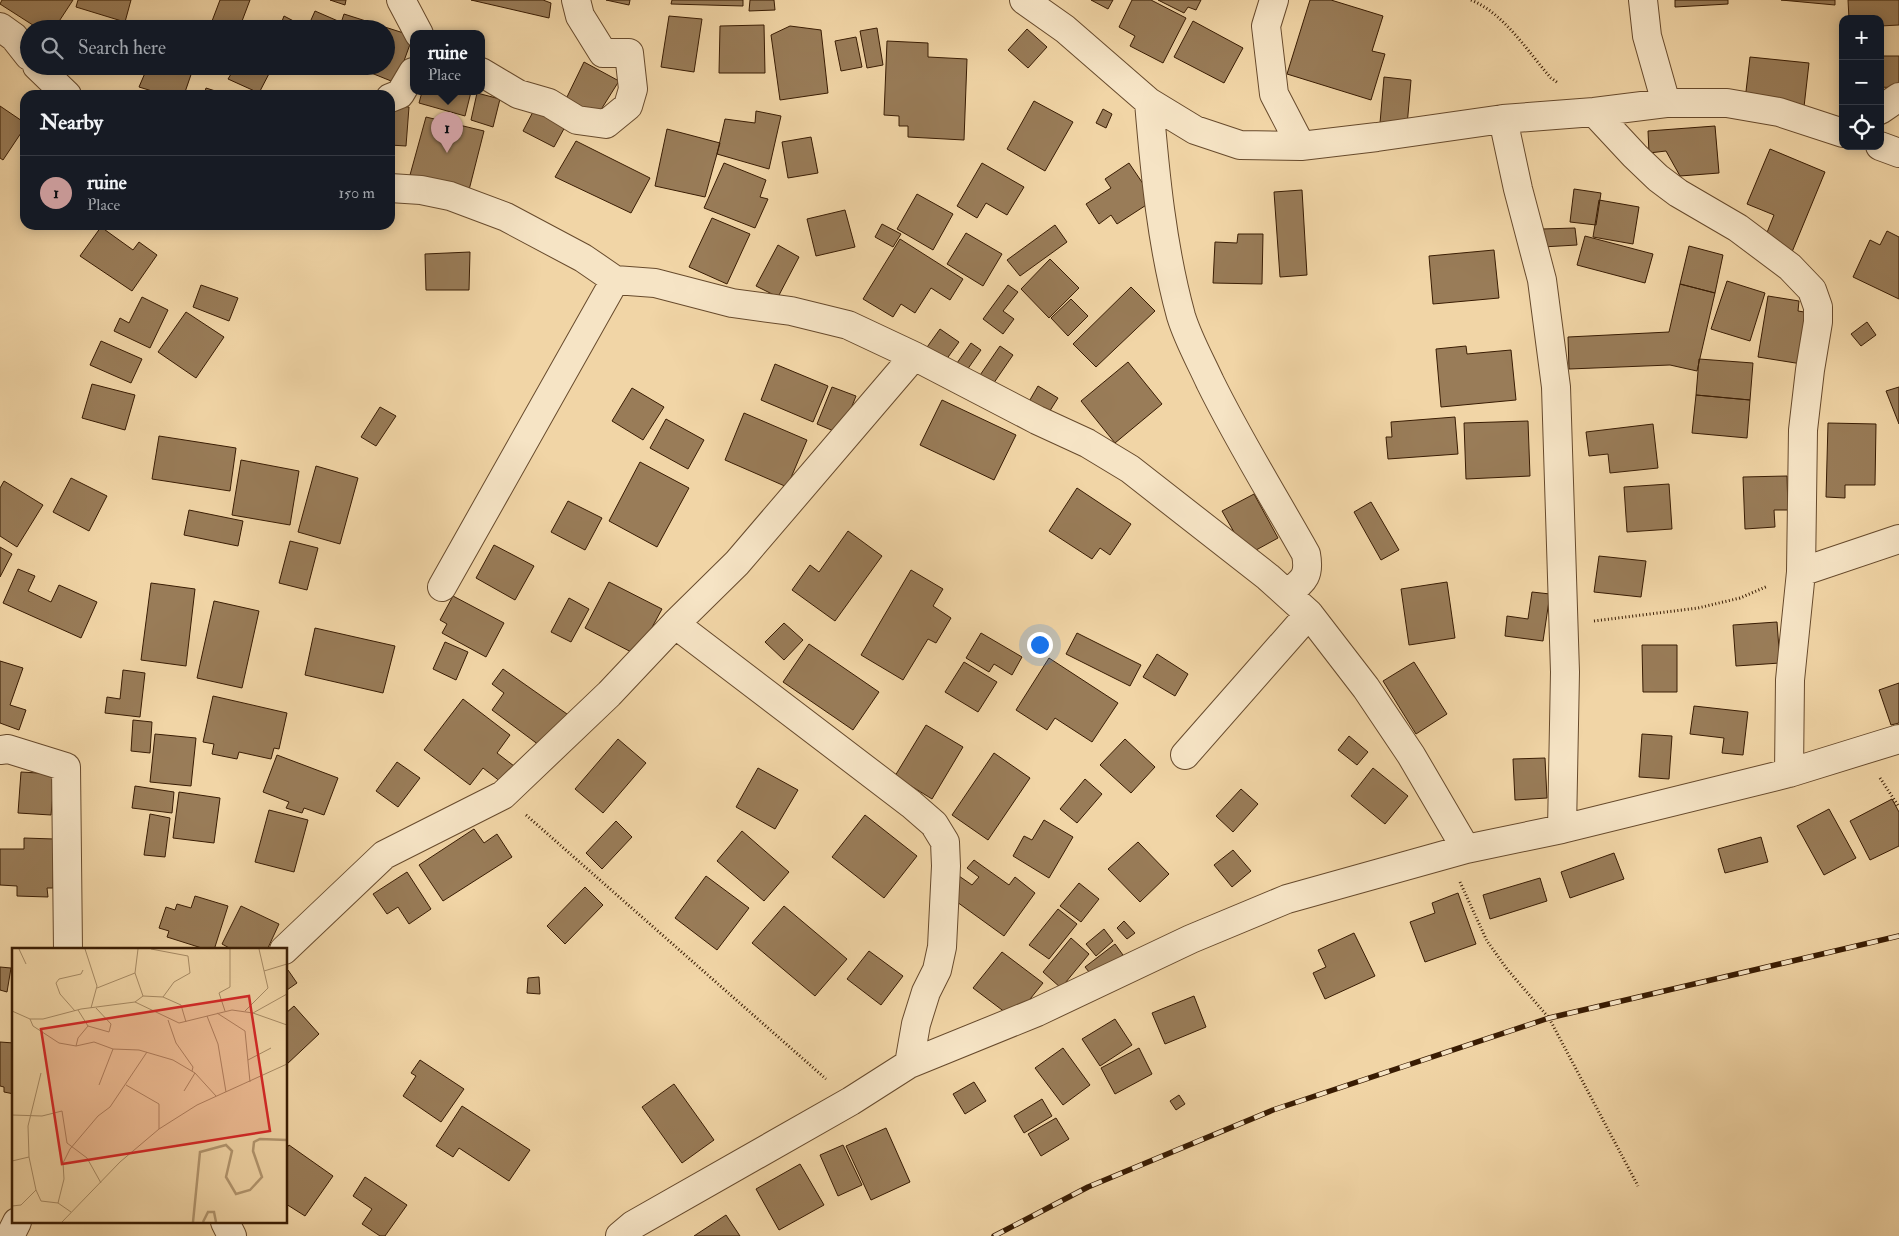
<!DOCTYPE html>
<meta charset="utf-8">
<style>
body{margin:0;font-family:"IM FELL Double Pica",serif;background:#242831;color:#f1f3f6}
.controls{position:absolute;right:15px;top:15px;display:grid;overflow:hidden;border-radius:10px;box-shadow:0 2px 12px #0003}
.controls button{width:45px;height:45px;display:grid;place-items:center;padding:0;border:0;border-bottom:1px solid #363941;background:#171b24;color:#f1f3f6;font:25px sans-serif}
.you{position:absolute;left:1039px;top:644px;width:18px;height:18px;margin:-12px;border:4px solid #fff;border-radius:50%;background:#1a73e8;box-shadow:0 0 0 8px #1a73e833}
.badge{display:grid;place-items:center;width:32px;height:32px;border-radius:50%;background:#c59692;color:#111;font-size:16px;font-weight:700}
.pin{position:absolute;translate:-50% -41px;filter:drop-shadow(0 1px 2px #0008)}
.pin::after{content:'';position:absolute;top:26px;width:18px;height:15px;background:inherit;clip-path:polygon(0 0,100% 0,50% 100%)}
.popup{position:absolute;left:410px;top:30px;width:75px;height:65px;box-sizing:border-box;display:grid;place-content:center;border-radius:10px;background:#171b24;filter:drop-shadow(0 1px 4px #0005);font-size:16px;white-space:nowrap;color:#9ea1a6}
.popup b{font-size:19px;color:#f1f3f6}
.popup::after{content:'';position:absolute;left:50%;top:100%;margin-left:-10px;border:10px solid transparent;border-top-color:#171b24}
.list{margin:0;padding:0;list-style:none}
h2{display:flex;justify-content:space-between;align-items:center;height:65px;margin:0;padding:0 20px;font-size:21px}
h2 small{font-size:16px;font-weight:400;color:#9ea1a6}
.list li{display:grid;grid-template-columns:32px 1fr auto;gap:15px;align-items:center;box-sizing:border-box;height:75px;padding:0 20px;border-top:1px solid #363941}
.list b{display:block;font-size:19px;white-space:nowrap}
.list p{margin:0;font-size:16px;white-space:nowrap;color:#9ea1a6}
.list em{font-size:16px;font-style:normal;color:#9ea1a6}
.icon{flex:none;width:28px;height:28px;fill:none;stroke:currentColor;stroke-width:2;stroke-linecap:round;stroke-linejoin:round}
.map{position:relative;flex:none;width:1899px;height:1236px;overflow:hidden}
.search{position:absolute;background:#171b24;box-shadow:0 2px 12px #0003;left:20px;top:20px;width:375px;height:55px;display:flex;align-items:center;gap:12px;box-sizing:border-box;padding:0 18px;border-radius:28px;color:#9ea1a6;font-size:19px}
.panel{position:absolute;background:#171b24;box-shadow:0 2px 12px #0003;left:20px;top:90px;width:375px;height:140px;border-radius:15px}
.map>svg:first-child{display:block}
.building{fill:#997c58;stroke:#391c03}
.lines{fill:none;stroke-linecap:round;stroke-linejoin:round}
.minor-casing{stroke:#674a2c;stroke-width:30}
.path{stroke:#391c03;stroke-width:3;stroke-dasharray:1 2.5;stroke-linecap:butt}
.minor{stroke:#f6e4c5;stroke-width:28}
.rail-casing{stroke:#391c03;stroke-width:5.5}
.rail{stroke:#f6e4c5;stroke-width:4;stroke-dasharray:11;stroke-linecap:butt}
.inset-river{fill:none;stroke:#b2966f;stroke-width:2.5}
.inset-road{fill:none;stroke:#a78b65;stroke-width:1}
.view{fill:#d62828;fill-opacity:0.15;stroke:#d62828;stroke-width:2.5}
.inset-edge{fill:none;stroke:#391c03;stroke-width:2.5}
</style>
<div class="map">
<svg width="1899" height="1236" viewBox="0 0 1899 1236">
<rect width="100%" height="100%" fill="#f1d5a6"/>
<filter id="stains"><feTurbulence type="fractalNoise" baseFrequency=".004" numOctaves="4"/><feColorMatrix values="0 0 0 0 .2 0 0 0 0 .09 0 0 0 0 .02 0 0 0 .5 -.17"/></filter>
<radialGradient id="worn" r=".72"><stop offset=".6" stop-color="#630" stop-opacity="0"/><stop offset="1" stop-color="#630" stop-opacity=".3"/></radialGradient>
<path class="building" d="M2 0H73L54 29H39L0 4Z
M78 0H131L125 22 76 7Z
M220 0H250L239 29H209Z
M330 0H346L345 5Z
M471 0H543L551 3 549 18Z
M606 0H630L629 5Z
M672 0H743V6L671 4Z
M750 0H774L775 10 749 11Z
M1091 0H1113L1108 9Z
M1132 0H1151L1186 18 1163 63 1130 46 1135 36 1119 27Z
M1158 0H1201L1196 10 1188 7 1184 13Z
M1310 0H1331L1383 16 1372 51 1385 54 1371 100 1287 74Z
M1675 0H1728V4L1675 7Z
M1781 0H1835V5Z
M1848 0H1899V25L1880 26V19H1849Z
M315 11 338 21 334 29H307Z
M344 14 413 36 396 83 354 66H386V29H339Z
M284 16 307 28V29H279Z
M669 16 702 19 694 72 661 67Z
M1193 21 1243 48 1224 83 1174 57Z
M764 25 765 73H719L720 26Z
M790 26 821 30 828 93 780 100 771 35Z
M877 28 883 65 867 68 860 31Z
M1027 29 1047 47 1028 68 1008 50Z
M856 37 862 67 841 71 835 41Z
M887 41 928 43V57L967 59 964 140 908 137V126H899V116L884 115Z
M1880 56H1899V88L1880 87Z
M1750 57 1809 63 1804 107 1745 100Z
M584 62 619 81 597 116 566 99Z
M148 66H194L184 95H165L139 87Z
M236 66H273L259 93 228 79Z
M1384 77 1411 80 1407 126 1380 123Z
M206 88 228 95H204Z
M422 92H471L465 116 419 103Z
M477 93 500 99 493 127 471 120Z
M1034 101 1073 122 1045 171 1007 149Z
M390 105 409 107 406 146 390 145Z
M0 106 25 123V127L3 160 0 158Z
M535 108 566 125 554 147 523 131Z
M1103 109 1112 114 1106 128 1096 123Z
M756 111 781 116 769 169 717 154 725 119 755 123Z
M426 117 484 131 469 190 410 175Z
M1715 126 1719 173 1680 176 1666 151 1649 153 1648 131Z
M667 129 720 143 705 197 655 186Z
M811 137 818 173 788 178 782 142Z
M576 141 650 178 631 213 555 177Z
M1770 149 1825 172 1792 252 1764 240 1774 215 1747 204Z
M724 163 766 180 760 197 768 199 755 228 704 208Z
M982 163 1024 187 1007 215 986 203 977 218 957 206Z
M1129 163 1154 200 1117 224 1111 215 1099 224 1086 204 1111 188 1105 179Z
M1574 189 1601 193 1596 225 1570 222Z
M1302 190 1307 275 1280 277 1274 192Z
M917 194 953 214 933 250 897 229Z
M1599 200 1639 207 1633 244 1593 237Z
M845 210 855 247 816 256 807 219Z
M712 218 750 234 727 284 689 267Z
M882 224 901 234 893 247 875 237Z
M1055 225 1067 242 1020 276 1007 260Z
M101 227 133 250 139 242 157 255 132 291 80 256Z
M1575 228 1577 245 1542 247V229Z
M1887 231 1899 237V299L1853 277 1870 240 1880 245Z
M966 233 1002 254 983 286 947 264Z
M1238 234H1263L1262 284 1213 283 1215 242 1237 243Z
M1585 236 1653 254 1645 283 1577 265Z
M900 239 963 279 950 300 931 288 915 313 901 304 893 317 863 299Z
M778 245 799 257 778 297 756 286Z
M1689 246 1723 255 1715 293 1680 284Z
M1494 250 1499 298 1433 304 1429 256Z
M470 252 469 290H426L425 254Z
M1050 259 1079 288 1049 318 1021 289Z
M1727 281 1765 293 1750 341 1711 329Z
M1680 284 1715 293 1697 371 1670 365 1569 369 1568 337 1669 332Z
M201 285 238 298 229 321 193 307Z
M1008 285 1018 292 1003 311 1014 319 1003 334 983 319Z
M1131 287 1155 311 1096 367 1073 344Z
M1768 296 1799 301 1798 311 1816 314 1808 365 1758 357Z
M142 297 168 310 150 348 114 331 120 318 129 323Z
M1071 299 1088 316 1068 336 1051 318Z
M186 312 224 337 196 378 158 352Z
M1867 322 1876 335 1861 346 1851 334Z
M940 329 959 342 943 364 925 350Z
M101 341 142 359 131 383 90 365Z
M971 343 981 350 967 370 957 363Z
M1000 346 1013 355 989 390 976 381Z
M1466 346 1467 354 1511 350 1516 400 1441 407 1436 349Z
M1699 359 1753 363 1750 400 1696 395Z
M1128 362 1162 404 1115 443 1081 401Z
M775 364 828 386 813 422 761 400Z
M92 384 135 395 125 430 82 418Z
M1038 386 1058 398 1046 417 1027 405Z
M832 387 856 396 841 434 817 424Z
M1899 387V424L1886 391Z
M632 388 664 407 643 440 612 421Z
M1696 395 1750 400 1747 438 1692 433Z
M942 400 1016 435 994 480 920 445Z
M380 407 396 416 376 446 361 437Z
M744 413 807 440 787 487 725 460Z
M1455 417 1458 454 1388 459 1386 437H1392L1391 422Z
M666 419 704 440 688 469 650 448Z
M1528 421 1530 476 1466 479 1464 423Z
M1828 423 1876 424 1875 485H1845V498L1826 497Z
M1653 424 1658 468 1610 473 1608 454 1589 456 1586 432Z
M159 436 236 448 230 491 152 479Z
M241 460 299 471 290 525 232 515Z
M640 462 689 488 657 547 609 521Z
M316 466 358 478 340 544 298 532Z
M1787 476 1788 510H1774L1775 527 1745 529 1743 477Z
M71 478 107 496 89 531 53 512Z
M4 481 43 505 17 547 0 536V488Z
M1669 484 1672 529 1627 532 1624 487Z
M1077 488 1131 524 1110 555 1100 548 1092 559 1049 531Z
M1254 494 1278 538 1247 555 1222 511Z
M568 501 602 518 585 550 551 532Z
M1371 502 1399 550 1381 560 1354 512Z
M189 510 243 521 238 546 184 535Z
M848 531 882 556 835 621 792 590 810 565 819 572Z
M290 541 318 548 307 590 279 583Z
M494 545 534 566 515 600 476 578Z
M0 547 12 554 0 577Z
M1599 556 1646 561 1641 597 1594 592Z
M18 569 35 576 28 591 51 602 59 585 97 602 81 638 3 603Z
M911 570 943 589 933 606 951 618 936 643 928 639 903 680 861 655Z
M609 582 662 609 637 655 585 628Z
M1447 582 1455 638 1409 645 1401 589Z
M151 583 195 589 186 666 141 660Z
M1532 592 1550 594 1543 641 1505 636 1507 616 1528 619Z
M453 596 504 623 486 657 442 633 447 624 440 620Z
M569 598 589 609 571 642 551 632Z
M214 601 259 611 242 688 197 678Z
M1777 622 1780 663 1736 666 1733 625Z
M784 623 803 640 784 660 765 642Z
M315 628 395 646 383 693 305 675Z
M981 633 1022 657 1012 675 994 664 989 672 966 658Z
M1077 633 1141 665 1130 686 1066 654Z
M445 642 468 652 456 680 433 669Z
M809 644 879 692 853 730 783 682Z
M1642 645H1677V692H1643Z
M1157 654 1188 674 1175 696 1143 677Z
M1049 658 1118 703 1092 742 1055 718 1047 730 1016 710Z
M0 661 23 668 10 705 26 710 19 730 0 723Z
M964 662 997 682 978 712 945 692Z
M1414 662 1447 714 1416 734 1383 681Z
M503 669 567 714 543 748 492 710 504 693 492 684Z
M123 670 145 673 140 717 105 713 107 697 120 699Z
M1899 683V723L1891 725 1879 690Z
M213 696 287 713 279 749 274 748 271 759 239 752 237 759 212 754 214 744 203 742Z
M463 699 510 735 497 753 514 766 501 782 483 768 470 785 424 750Z
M1694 706 1748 712 1743 755 1722 753 1724 738 1690 734Z
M133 720 152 722 150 753 131 751Z
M926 725 963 747 932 799 895 776Z
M155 734 196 738 191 786 150 782Z
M1642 734 1672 736 1669 779 1639 777Z
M1349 736 1368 752 1357 765 1338 750Z
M618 739 646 763 603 813 575 789Z
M1125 739 1155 767 1131 793 1100 765Z
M994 753 1030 778 988 840 952 815Z
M277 755 338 778 324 815 304 808 302 813 286 808 289 802 263 792Z
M1545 758 1547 798 1515 800 1513 759Z
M397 762 420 778 398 807 376 791Z
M758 768 798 790 775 829 736 807Z
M1373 768 1408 796 1385 824 1351 796Z
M21 772 55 774 51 815 18 813Z
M1085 779 1102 794 1077 823 1060 809Z
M135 786 174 792 172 813 132 808Z
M1241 789 1258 804 1233 832 1216 816Z
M179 792 220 798 214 843 173 838Z
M1892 799 1899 812V846L1870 860 1850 821Z
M1829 809 1856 858 1824 875 1797 826Z
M269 810 308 820 294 872 255 862Z
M150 814 170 818 165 857 144 855Z
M865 815 917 856 884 898 832 857Z
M1044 820 1073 837 1049 878 1013 856 1024 836 1032 840Z
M616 821 632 837 602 869 586 853Z
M474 829 484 843 497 834 512 857 443 901 419 865Z
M742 831 789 872 764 901 717 861Z
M1761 837 1768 862 1725 873 1718 849Z
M24 838 54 839 53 888H47L48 897 17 896V886L0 885V849H24Z
M1138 842 1169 874 1140 902 1108 869Z
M1233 850 1251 871 1232 887 1214 865Z
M1614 853 1624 879 1570 898 1561 872Z
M974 860 1009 885 1015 877 1035 893 1004 936 946 894 959 876 972 885 979 877 967 868Z
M407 872 431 909 409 924 398 907 387 914 373 894Z
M706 876 749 908 717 950 675 918Z
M1540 878 1547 901 1490 919 1483 895Z
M1079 883 1099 899 1081 922 1060 906Z
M585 887 603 905 565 944 547 926Z
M1458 893 1476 944 1425 962 1410 922 1435 913 1432 903Z
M195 896 228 906 214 950H208L167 937 169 931 159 928 166 907 175 910 177 904 191 908Z
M241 906 279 924 267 950H233L222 944Z
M784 906 847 959 815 996 752 943Z
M1058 909 1077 924 1049 959 1029 945Z
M1124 921 1135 933 1127 939 1117 928Z
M1104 929 1113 941 1096 956 1086 944Z
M1354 933 1375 976 1325 999 1313 973 1326 967 1318 950Z
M1071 938 1089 954 1061 988 1043 972Z
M1115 944 1123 955 1093 977 1085 967Z
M869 951 903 976 881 1005 847 979Z
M1002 952 1043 983 1014 1019 973 988Z
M0 967 11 968 7 992 0 990Z
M288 970 297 983 287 990 286 971Z
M539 977 540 994 527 993 528 978Z
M1194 996 1206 1027 1165 1044 1152 1013Z
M294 1006 319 1034 286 1065V1013Z
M1115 1019 1132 1045 1100 1066 1082 1039Z
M0 1042 14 1043V1094L4 1092V1087L0 1086Z
M1063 1048 1090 1085 1063 1105 1035 1068Z
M1139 1048 1152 1074 1115 1094 1101 1068Z
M420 1060 464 1089 441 1122 403 1096 416 1076 411 1073Z
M974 1082 986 1101 965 1114 953 1094Z
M674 1084 714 1140 682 1163 642 1107Z
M1179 1095 1185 1104 1176 1110 1170 1101Z
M1042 1099 1052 1116 1024 1133 1014 1116Z
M462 1106 530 1150 509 1181 459 1148 453 1157 436 1146Z
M1056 1118 1069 1139 1041 1156 1028 1134Z
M886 1128 910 1182 871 1200 846 1146Z
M289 1145 333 1176 305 1216 286 1204V1149Z
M843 1145 862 1185 838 1196 820 1155Z
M800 1164 824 1205 779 1230 756 1189Z
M365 1177 407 1205 385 1236H380L362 1224 372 1209 353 1196Z
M726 1215 740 1236H694Z"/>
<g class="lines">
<g class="minor-casing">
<path id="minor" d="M401 0 419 34
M1024 0 1065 29 1149 102 1195 130 1240 145 1301 146 1377 137 1503 119 1594 112 1666 103H1727L1779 112 1843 133
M1274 0 1266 26 1274 94 1301 146
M1643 0 1647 36 1666 103
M0 27 14 37 29 56
M37 66 67 95
M481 72 518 94 549 103 577 120 606 124 628 106 633 89 629 53H603L580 16 576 0
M390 98 400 94 413 72
M1149 102C1155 174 1162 247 1181 316 1188 339 1200 360 1210 382 1239 441 1274 497 1306 554 1310 576 1304 580 1288 593
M1880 110 1899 97
M1594 112 1635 156 1658 178 1678 193 1738 228 1790 267 1812 290 1818 307V322L1810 370 1803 430 1801 572 1790 680 1789 773
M1503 119 1518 189 1542 280 1556 387 1565 672 1562 829
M1880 146 1899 153
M390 188 421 190 450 196 506 217 583 258 615 280 655 283 732 303 791 311 848 325 914 356 1037 420 1087 443 1130 469 1268 577 1309 614 1366 688 1411 755 1466 849
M1801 572 1899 539
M442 587 615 280
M675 624 911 804 934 824 945 842 946 866 942 947 937 970 926 992 916 1024 909 1064
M0 750 8 749 66 767 68 950
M1185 755 1309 614
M284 950 384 855 503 795 609 694 675 624 737 563 914 356
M225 1222 232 1236
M10 1236 17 1222
M620 1236 633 1225 851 1101 909 1064 1037 1012 1191 939 1287 899 1466 849 1562 829 1789 773 1899 739"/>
</g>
<path class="path" d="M1471 0C1505 14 1527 51 1551 78L1558 83
M1594 621 1698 608 1740 598 1768 586
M1880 778 1899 807
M526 815 826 1079
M1460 882 1487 941 1507 969 1549 1018 1638 1186"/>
<use href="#minor" class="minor"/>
<g class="rail-casing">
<path id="rail" d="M994 1236 1088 1187 1273 1110 1549 1018 1899 936"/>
</g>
<use href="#rail" class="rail"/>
</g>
<g transform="translate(12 948)">
<rect width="275" height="275" fill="#f1d5a6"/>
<path class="inset-river" d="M181 274 188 204 214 197 220 203 214 229 224 246 238 242 250 229 241 203 242 194 248 191 275 192M191 274 196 264H202L204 274"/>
<path class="inset-road" d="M7 1 14 16M73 1 85 38 79 60M139 1 176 8 178 25 162 34 151 49M252 23 275 16M123 25 126 1M85 40 123 25 131 48M123 54 131 48 151 49 169 57 174 74M66 62 76 78 97 84 99 76 84 60M0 63 18 71H31L69 61 123 54 167 75 220 62 241 65 275 77M63 63 48 46 44 35 47 31 69 26 71 22M213 63 207 45 218 39V1M233 63 256 40 247 1M205 65 233 83 238 134M241 65 275 46M195 68 206 96 214 144M18 71 21 78 47 95 64 98 82 94 101 101 127 102 161 112 183 125 204 148M156 72 164 95 181 119 180 123M64 98 66 90 76 78M236 112 259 100M87 137 101 101M114 137 147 156V181M172 143 183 125M0 167 30 168 50 163 55 195 75 210 89 235M17 209 24 242M0 213 17 209 16 178 29 125M46 255 59 264M0 258 9 257 24 242 29 253 46 255 52 231 51 215 58 201 86 168 98 159 135 104M50 274 108 214 147 181 185 157 275 116"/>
<path class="view" d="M237 48 258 183 50 216 29 81Z"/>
<rect width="275" height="275" class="inset-edge"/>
</g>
<rect width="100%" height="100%" filter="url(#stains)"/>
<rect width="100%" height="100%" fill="url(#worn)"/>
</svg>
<div class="controls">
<button>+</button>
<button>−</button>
<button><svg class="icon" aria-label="locate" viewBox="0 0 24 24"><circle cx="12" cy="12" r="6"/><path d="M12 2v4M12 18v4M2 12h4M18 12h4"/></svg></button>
</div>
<div class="you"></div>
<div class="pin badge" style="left:447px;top:153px">1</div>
<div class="popup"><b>ruine</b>Place</div>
<div class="search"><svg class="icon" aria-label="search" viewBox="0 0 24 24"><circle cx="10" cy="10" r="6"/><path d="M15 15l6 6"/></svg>Search here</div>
<section class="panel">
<h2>Nearby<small></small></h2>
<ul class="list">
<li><span class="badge">1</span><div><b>ruine</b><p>Place</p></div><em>150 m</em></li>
</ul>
</section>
</div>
